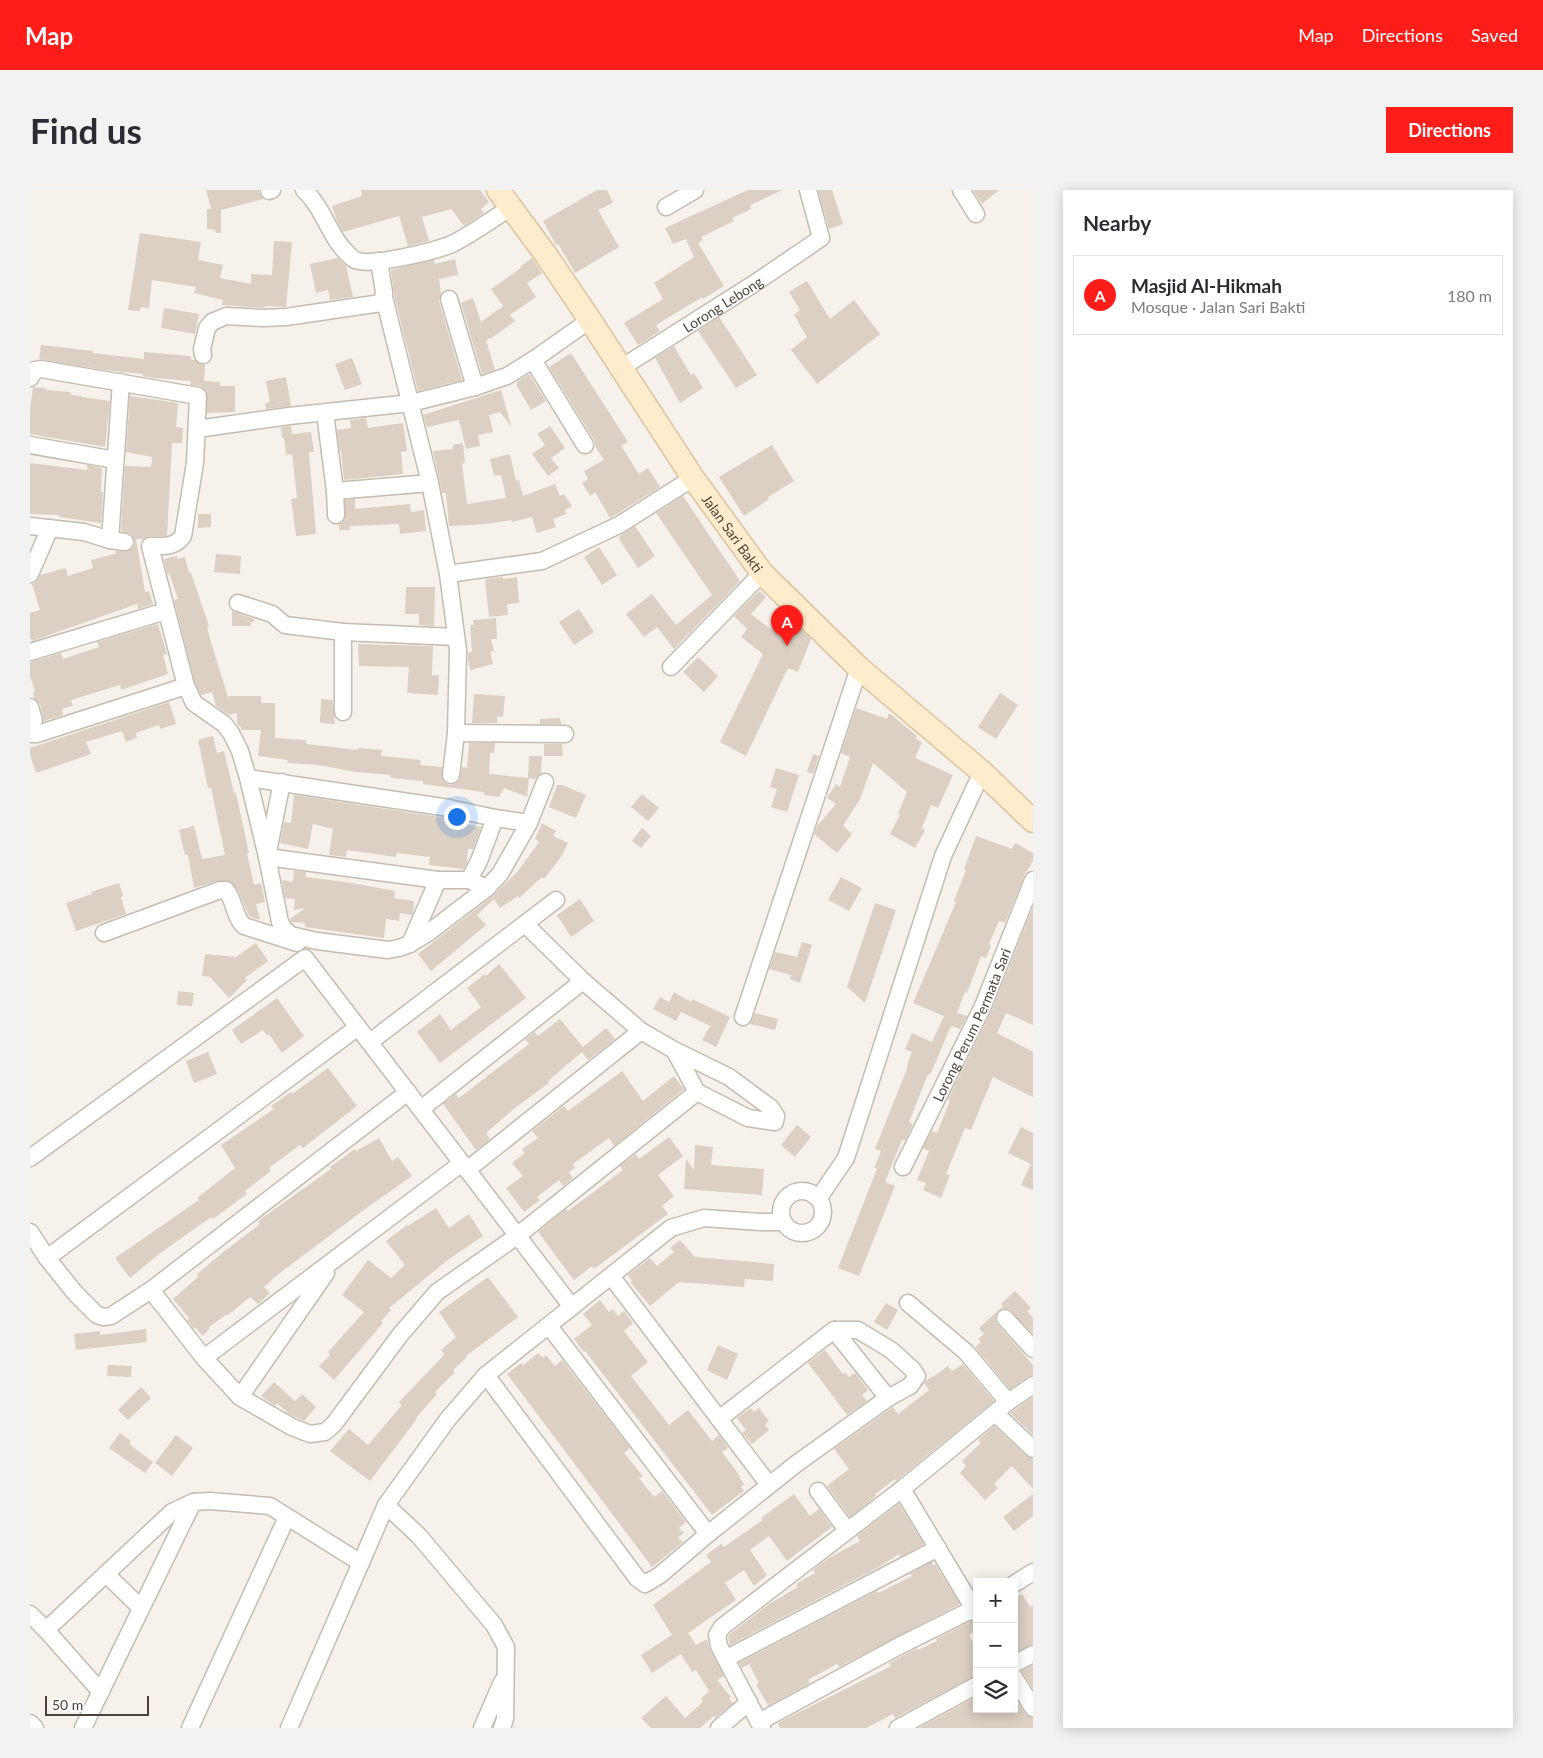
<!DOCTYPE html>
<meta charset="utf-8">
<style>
body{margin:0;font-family:Lato,sans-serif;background:#f2f2f3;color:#2b2b33}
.controls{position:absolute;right:15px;bottom:15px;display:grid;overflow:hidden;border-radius:0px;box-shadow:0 2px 12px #0003}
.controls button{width:45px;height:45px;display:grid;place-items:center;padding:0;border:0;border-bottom:1px solid #e1e1e2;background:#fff;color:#2b2b33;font:25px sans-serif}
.scale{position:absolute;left:15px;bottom:12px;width:104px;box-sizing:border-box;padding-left:5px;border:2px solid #4b4138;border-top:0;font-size:14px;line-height:18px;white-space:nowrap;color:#4b4138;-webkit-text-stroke:4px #fff;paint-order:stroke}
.you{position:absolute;left:426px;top:626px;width:18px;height:18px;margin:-12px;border:4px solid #fff;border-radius:50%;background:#1a73e8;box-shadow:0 0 0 8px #1a73e833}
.badge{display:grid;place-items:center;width:32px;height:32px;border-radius:50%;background:#ff1d1a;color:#fff;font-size:16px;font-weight:700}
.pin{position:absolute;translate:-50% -41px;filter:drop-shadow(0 1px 2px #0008)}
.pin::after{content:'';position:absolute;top:26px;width:18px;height:15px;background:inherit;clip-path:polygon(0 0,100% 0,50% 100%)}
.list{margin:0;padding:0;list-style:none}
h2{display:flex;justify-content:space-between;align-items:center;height:65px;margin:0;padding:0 20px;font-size:21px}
h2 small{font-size:16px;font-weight:400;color:#7c7c81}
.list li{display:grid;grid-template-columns:32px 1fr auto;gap:15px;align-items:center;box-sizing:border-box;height:80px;margin:0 10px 10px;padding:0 10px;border:1px solid #e1e1e2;border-radius:0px}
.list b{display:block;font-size:19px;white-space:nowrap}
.list p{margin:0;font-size:16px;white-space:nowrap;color:#7c7c81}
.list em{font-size:16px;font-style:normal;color:#7c7c81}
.icon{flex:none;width:28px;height:28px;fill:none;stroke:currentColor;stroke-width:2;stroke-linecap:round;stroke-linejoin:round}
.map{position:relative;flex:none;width:1003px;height:1538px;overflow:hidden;border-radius:0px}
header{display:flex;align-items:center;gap:30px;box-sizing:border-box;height:70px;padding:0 25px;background:#ff1d1a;color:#fff}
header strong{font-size:24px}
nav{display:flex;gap:28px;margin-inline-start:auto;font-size:18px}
.intro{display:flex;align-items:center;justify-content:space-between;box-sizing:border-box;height:120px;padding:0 30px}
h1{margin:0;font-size:35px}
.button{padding:12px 22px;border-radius:0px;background:#ff1d1a;color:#fff;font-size:18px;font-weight:700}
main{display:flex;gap:30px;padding:0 30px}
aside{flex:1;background:#fff;border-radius:0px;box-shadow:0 2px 12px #0003}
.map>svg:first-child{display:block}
.building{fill:#dccfc3}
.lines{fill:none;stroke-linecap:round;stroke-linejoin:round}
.minor-casing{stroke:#c6bbb0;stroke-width:19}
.secondary-casing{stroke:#dbc29c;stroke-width:25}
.minor{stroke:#fff;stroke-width:16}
.secondary{stroke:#ffeccd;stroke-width:22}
.labels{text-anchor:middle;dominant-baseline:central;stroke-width:4;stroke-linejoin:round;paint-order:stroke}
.street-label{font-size:14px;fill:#4b4138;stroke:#fff}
</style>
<header>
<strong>Map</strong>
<nav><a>Map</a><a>Directions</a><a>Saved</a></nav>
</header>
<div class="intro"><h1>Find us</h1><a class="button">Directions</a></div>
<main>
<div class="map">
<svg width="1003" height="1538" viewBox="0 0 1003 1538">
<rect width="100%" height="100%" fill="#f6f2eb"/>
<path class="building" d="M176 0H229L230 5 234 9 191 20V43H186L185 40 177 39V19H181Z
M331 0H450L459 12 451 19 454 23 434 36 421 19 392 27 399 51 378 56 369 26 313 42 307 31 302 16 332 6Z
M567 0H577L583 13 568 20 589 57 545 83 528 54 526 55 513 31Z
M718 0H753L720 15 721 19 702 28 704 31 671 47 673 50 668 53 694 96 673 109 672 107 626 135 630 141 608 155 594 133 633 109 624 93 664 67 656 49 643 54 635 38Z
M788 0H802L813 34 799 39Z
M943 0H969L952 14Z
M110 43 171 52 168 70 193 75 190 88 221 94V84L242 85 244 51 262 52 256 117 236 116 233 118 192 115 193 110 164 103 166 97 122 90 119 118 111 117 110 121 98 120Z
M308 68 316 76 323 107 300 110 298 100 286 103 280 74Z
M502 68 512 83 497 93 506 107 480 125 485 131 463 147 456 150 465 180 452 184 431 113 443 108 451 132 473 116 461 99 491 78 490 77Z
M425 69 428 85 409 89 411 103 409 111 432 190 388 201 364 105 361 80 404 70 405 74Z
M777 91 800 129 824 110 850 144 787 194 761 160 777 147 764 125 770 120 759 102Z
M134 118 169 124 165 144 131 138Z
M689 127 727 185 706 198 668 141Z
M11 155 63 161V163L114 169V162L161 166V170H165L170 174 175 175 174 191 190 192V196H205V222L177 223V201L170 196 160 195 161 191 124 188 112 186 113 184 74 180 9 169Z
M644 156 661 185 664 183 673 198 650 213 625 168Z
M541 163 598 252 591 256 609 284 618 278 630 297 580 328 565 302 560 306 552 293 558 289 554 281 574 270 565 256 564 250 519 177Z
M322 168 332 194 315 200 305 174Z
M499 184 516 211 501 220 487 196V192Z
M256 187 261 216 236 219 235 213 240 212 236 191Z
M3 197 16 198V200L41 202 40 205 52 206 51 207 80 211 75 257 0 244V220Z
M471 200 481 235H480L470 222 459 225 463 242 448 245 450 256 436 259 429 230 397 237 393 225Z
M100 206 148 213 146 237 153 238 152 253H142L137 346H120L113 349H106L115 402 119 401 123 414 108 419 107 414 2 451 0 447V423L10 420 2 394 6 392 10 385 36 378 38 386 63 378 61 370 85 364 86 361H98L103 358 105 354 104 349 101 344 91 341 95 276 121 277 122 267 96 262Z
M336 228 338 238 373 233 377 261 371 262 373 284 314 290 311 261H310L307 240 321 238 320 230Z
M261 236 262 244 281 242 284 262H279L286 344 266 346 261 309 267 308 262 264 256 265 254 248H252L251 237Z
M520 236 535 258 521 268 529 278 518 286 502 264 515 255 507 244Z
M433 253 435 273 432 274 437 314 476 308 471 285 464 286 460 269 480 264 486 291 489 290 493 306 525 294 530 306 534 304 542 316 535 320 536 324 523 329 526 337 507 343 502 327 482 332 481 330 456 334 419 336 416 303H412L403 261 423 259V255Z
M742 255 764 291 738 307 739 309 714 326 689 287Z
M0 273 57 280V275L72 278 71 302H73L71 333 29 327V325L0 324Z
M653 306 710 391 644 459 627 437 614 447 596 424 622 404 646 435 682 405 626 323Z
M325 309V319L380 314 381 322 394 320 396 341 370 344 369 334 320 336V340H309V334L315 329V310Z
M168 324H181V337L168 338Z
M605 336 625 366 608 378 589 349 590 347V346Z
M569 357 587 385 572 395 554 367Z
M186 364 211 366 210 384 184 382Z
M147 366V369L155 367 159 383H161L179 436 177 437 180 449 199 510V506H231V513H245V548L276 550V554L328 560V558L352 560 351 566 391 570 390 575 412 577V589L415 593 420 595 425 594 429 591 432 577 437 578 439 553H465L464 563H460L459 584 499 588 497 607 474 598 469 607 454 605V602L393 594V591L361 588V585L326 582 289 575 257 573 258 570 228 566 231 540H211V537L207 534V523L199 525 186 516 182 502 171 505 165 493 144 410 148 409 139 383 137 384 134 369Z
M473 387V389L487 387 489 413 477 414 478 425 459 427 455 389Z
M376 397H405L404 436 389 435V424H375Z
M729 401 736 407 721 424 742 440 746 429 756 433 759 427 781 449 768 482 758 478 716 566 690 552 733 464 711 447 717 439 704 426Z
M549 419 564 442 544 455 529 432Z
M202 421 224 429V432H221V436H202Z
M466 428 467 449H461L464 461 460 462 463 474 440 480 438 469V463L442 462 440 435H444L443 430Z
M128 434 137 464 133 465 138 484 91 500 90 495 41 510 43 516 32 519 33 525 14 531 10 514 4 508 3 502H5L0 486V472L31 463 33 469 69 457 67 452Z
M328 454 403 456 402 485H409L408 505 377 503 379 477 329 476Z
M668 467 688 486 674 502 653 482Z
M970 503 988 515 966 549 948 537Z
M444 504 475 506 473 527 467 526V533H442Z
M291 509 303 510 305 534 290 533Z
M139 512 146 534 130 539 129 535 106 543 107 548 96 552 92 541 56 552 61 564 6 583 0 564V558Z
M826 518 857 529 859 523 887 546 886 549 892 552 885 568 923 585 908 618 901 615 892 638 895 640 885 658 860 644 870 625 868 624 877 602 843 573 830 609 813 636 822 644 807 663 784 644 787 636 806 614 797 608 806 594 810 597 820 567 811 563Z
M530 528 531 534H510V529Z
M183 546 187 563 194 561 204 603H206L219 663H217L224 695 231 693 235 712 226 714 230 729H226L219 726 208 700 200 691H187L164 698 158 665H155L149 640 164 636 172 669 195 665 181 598H178L168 550Z
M514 554H532L533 566H514Z
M783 564 789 566 783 584 777 582Z
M499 566H512L511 583 506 589 498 588Z
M746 578 769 585 757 622 741 617 747 599 740 597Z
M527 595H532L556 605 546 628 519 617Z
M612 604 629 618 618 631 601 617Z
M264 605 416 628V630L451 637 443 659H438L437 673 433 679 399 675 400 667 367 663 366 667 317 660 316 667 299 665 303 639 283 634 278 659 250 653 254 632 261 633Z
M512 633 526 641 523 646 538 653 531 667 514 689 512 687 489 708 488 706 470 718 464 709 447 725 456 735 401 781 388 764 463 706 488 681 509 652 505 649Z
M612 638 621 646 611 658 602 651Z
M946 646 982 659 985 653 1003 663V671L994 686 975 733 969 731 959 754 961 756 956 768 951 766 937 803 935 802 927 823 937 826 930 839 921 836 900 885 898 884 879 932 883 934 875 951 872 950 855 992 865 996 829 1086 808 1078 847 979 844 978 851 961 845 959 878 876 877 875 882 862 875 859 882 843 902 852 914 826 883 813 926 712 924 711 936 680 934 679Z
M264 681 276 682V687L322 693 365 701 364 708 384 711 383 723 382 725 370 723 369 731 356 729 354 748 275 737V733L261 732 260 729 275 718 264 720 265 709 255 708 252 690 263 692Z
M811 687 832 698 819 721 798 710Z
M89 693 93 706 91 707 96 724 46 741 36 713 62 704 61 702Z
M550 709 564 731 541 747 527 725Z
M845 713 866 720 835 813 817 797Z
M1003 717V835L976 823 967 843 1003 862V907L963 887 941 940 935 938 916 984 920 985 911 1008 893 1000 896 993 887 990 899 961 893 958 902 941 907 943 920 911 918 910 919 907 962 820Z
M772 752 782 755 770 793 760 789 761 785 739 779 745 762 767 767Z
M226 753 238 771 215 788 217 790 199 808 180 787 172 786 175 764 206 767Z
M469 774 496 808 410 873 387 842 410 824 421 840 451 817 437 798 455 784 456 786Z
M148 801 164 803 162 816 147 815Z
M644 802 661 812 662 809 700 827 686 857 672 850 680 836 651 822 646 831 623 819 630 807 639 812Z
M247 808 274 846 252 863 239 844 237 846 233 840 211 854 202 840Z
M725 823 748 829 745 840 720 834Z
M530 829 553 857 576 838 585 849 558 870 552 862 518 891 519 893 485 918 456 943 460 949 446 960 413 914 426 904 429 908 499 854 495 849 505 842 508 846Z
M178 862 187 884 164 893 156 871Z
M298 878 327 916 273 958 270 955 239 978 241 981 215 1001 217 1004 183 1029 181 1027 129 1064 100 1088 85 1068 169 1010 167 1008 205 978 191 955 244 919 241 916 261 902 262 904Z
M592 881 613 911 644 886 654 899 584 956 579 948 543 974 545 978 539 982 543 988 533 996 529 990 507 1007 510 1010 494 1022 476 998 493 986 482 973 495 963 492 959 508 948 502 941 534 916 538 921Z
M767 935 781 947 765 967 751 955Z
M991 937 1003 943V1000L991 995 1001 974 978 963Z
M639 947 653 966 628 985 644 1006 632 1016 638 1024 564 1079 562 1076 544 1090 508 1042 536 1019 538 1021 593 980 590 976 606 964 609 969Z
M349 948 362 971 368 967 382 986 331 1022 246 1086 234 1097 240 1103 228 1114 220 1107 198 1125 197 1124 179 1137 180 1138 173 1146 165 1137 164 1139 157 1130 159 1128 143 1109 169 1086 167 1084 191 1064 230 1034 228 1031 301 979 300 977 325 959 326 961Z
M665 955 683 957 681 975 734 979 732 1005 654 999 656 969 664 980Z
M406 1018 419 1038 439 1024 453 1046 419 1069 359 1118 361 1120 351 1131 353 1133 304 1190 289 1176 300 1165 298 1162 334 1122 312 1105 338 1070 361 1088 375 1075 356 1051 377 1035 378 1036Z
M650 1050 665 1067 744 1074 743 1091 715 1089 714 1097 649 1092 620 1116 600 1092 602 1091 598 1085 620 1068 627 1076 644 1062 640 1058Z
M458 1087 488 1127 436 1166 437 1167 423 1180 425 1182 405 1202 407 1204 385 1229 386 1230 340 1291 300 1261 319 1239 338 1255 372 1215 369 1212 415 1164 411 1160 426 1147 409 1122Z
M985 1101 1001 1118 997 1121 1003 1128V1144L979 1119 973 1118 969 1120 966 1124 965 1130 968 1135 1003 1175V1185L997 1187 980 1199 945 1157 951 1152 948 1149 954 1144 949 1138 973 1116 971 1114Z
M570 1110 579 1122 583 1119 588 1126 594 1121 603 1133 594 1141 618 1172 601 1186 639 1235 658 1220 682 1251 689 1245 698 1258 692 1262 710 1286 709 1287 714 1294 711 1297 714 1301 682 1325 555 1161 554 1162 544 1149 562 1135 553 1124Z
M856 1113 868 1120 857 1140 844 1132Z
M116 1139 117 1152 46 1160 44 1144 70 1141V1145Z
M688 1155 708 1164 697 1190 677 1180Z
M795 1160 813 1184 815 1182 819 1187 825 1183 838 1200 832 1205 837 1211 817 1225 778 1173Z
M508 1163 513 1168 516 1165 525 1176 532 1170 600 1258 594 1263 613 1286 609 1288 624 1307 632 1301 656 1332 649 1338 654 1343 648 1347 653 1352 622 1377 477 1184 491 1173 493 1175Z
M933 1174 964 1211 866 1291 865 1289 845 1304 846 1306 820 1327 797 1296 819 1279 804 1259 863 1217 868 1224 899 1200 894 1193 902 1186 903 1187 918 1176 922 1181Z
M78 1175 102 1176 101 1187 77 1186Z
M244 1192 265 1211 272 1204 286 1217 274 1231 259 1224 247 1213 245 1216 231 1206Z
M111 1197 121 1208 98 1230 88 1220Z
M1003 1207V1245L980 1223Z
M721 1218 724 1222 729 1218 739 1231 735 1234 739 1240 722 1254 712 1243 716 1240 707 1228Z
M964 1236 996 1266 1003 1269V1299L982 1276 964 1294 968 1298 955 1310 930 1283 936 1276 932 1271 951 1253 948 1250Z
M90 1243 101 1251 99 1254 123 1272 115 1283 79 1258Z
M146 1245 163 1258 142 1286 125 1273Z
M764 1304 780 1326 789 1319 802 1337 757 1371 739 1346 720 1360 737 1385 724 1396 714 1380 695 1393 706 1410 658 1443 666 1455 677 1449 680 1460 694 1486 687 1490 701 1507 699 1509 703 1513 685 1528 684 1526 670 1538H621L611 1528 636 1506 655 1528 673 1512 671 1509 679 1501 666 1480 662 1482 651 1464 622 1483 611 1465 642 1445 623 1415 681 1372 676 1365 691 1354 694 1357 733 1330 731 1328Z
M1003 1304V1326L984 1341 973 1327Z
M869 1314 894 1354 870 1367 869 1364 849 1377 700 1455 698 1447 700 1444 739 1414 768 1397 766 1394 785 1383 783 1380 797 1369 830 1351 827 1346Z
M902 1372 903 1375 905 1374 930 1414 809 1477 807 1474 778 1490 780 1493 738 1516 726 1494 729 1493 719 1474 712 1478 709 1473 847 1401 848 1403 882 1386 880 1384Z
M992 1404 1000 1417 1003 1415V1454L984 1463V1409Z
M941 1431 947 1434V1440L939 1445 947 1459V1485L865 1528 863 1524 836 1538H750L748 1533 861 1476 859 1473 887 1458 888 1460 907 1451 906 1449Z
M1003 1475V1499L992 1481Z
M984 1507 995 1524 1003 1528V1538H889L944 1508 947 1514V1519H984Z"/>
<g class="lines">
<g class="minor-casing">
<g id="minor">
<path d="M274 0C294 18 299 47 319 65 321 67 323 69 325 70 341 77 405 61 422 54 442 44 461 30 480 18"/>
<path d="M931 0 946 24"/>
<path d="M239 1 242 0"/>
<path d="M636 17 665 0"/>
<path d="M354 107 400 293 418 384 428 460 426 543 421 585"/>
<path d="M419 109 445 197"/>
<path d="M173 165 172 159 177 138 182 132 196 126 233 128 256 127 351 113 353 111 354 102 349 71"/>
<path d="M503 170 555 255"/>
<path id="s1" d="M591 178 725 93 791 48 778 0"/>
<path d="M0 188 5 180 11 179 168 206 165 273 153 346C144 358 134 356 120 356L156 496 164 513 194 534 201 543 210 561 218 588 237 667 250 732 254 739 261 745 287 751 358 760 369 758 380 754 398 743 457 698 470 684 499 633 515 592"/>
<path d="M295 223 305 301 306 325"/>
<path d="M167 239 259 226 381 213 445 197 477 186 503 170 560 130"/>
<path d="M0 255 85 270"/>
<path d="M305 301 400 293"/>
<path d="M0 336 54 342 80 350 95 352"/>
<path d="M80 350 91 192"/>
<path d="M0 384 20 338"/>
<path d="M418 384 512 371 589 335 663 288"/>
<path d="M208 413 242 424 255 435 313 442 426 447"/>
<path d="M0 462 136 421"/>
<path d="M641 477 732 383"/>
<path d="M0 517 4 530"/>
<path d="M313 522V442"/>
<path d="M426 543 535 544"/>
<path d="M0 544H7L156 496"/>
<path d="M218 588 419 618 465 628 499 633"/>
<path d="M238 662 252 592"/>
<path d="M237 667 408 690H439L457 698"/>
<path d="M439 690 449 671 465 628"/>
<path d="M495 734 553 791 611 841 644 860 699 887 741 918 746 926 745 932 718 928 667 902 644 860"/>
<path d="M74 743 190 700H196C205 711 204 727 214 736L267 753"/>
<path d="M380 754 408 690"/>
<path d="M713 827 829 478"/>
<path d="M340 852 526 710"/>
<path d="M391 919 553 791"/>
<path d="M0 968 275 768 542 1117"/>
<path id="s2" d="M873 977 953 816 1003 690"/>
<path d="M437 980 611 841"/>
<circle cx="772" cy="1022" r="21"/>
<path d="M788 1009 816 968 913 666 952 582"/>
<path d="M0 1042 17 1068 45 1103 67 1125 74 1127 81 1126 121 1100 378 902"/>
<path d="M17 1068 328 837"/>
<path d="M581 1086 739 1295"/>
<path d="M121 1100 174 1168 210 1207 262 1237 280 1244 295 1242 304 1234 370 1145 407 1102 487 1046 667 902"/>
<path d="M878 1113 936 1162 978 1212"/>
<path d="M975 1128 1003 1159"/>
<path d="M519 1136 678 1344"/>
<path d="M174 1168 432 973"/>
<path d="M456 1185 607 1388 615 1394 630 1385 678 1344 766 1274 858 1208 880 1196 887 1186 882 1179 861 1160 828 1140H804"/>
<path d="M210 1207 296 1083"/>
<path d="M966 1224 1003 1259"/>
<path d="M689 1229 804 1140 858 1208"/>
<path d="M872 1299 947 1424"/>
<path d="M788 1301 817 1340"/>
<path d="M356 1315 389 1346 464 1435 476 1457 475 1529 472 1538"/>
<path d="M76 1384 111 1418"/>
<path d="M984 1394 1003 1382"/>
<path d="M0 1424 16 1440 142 1322 163 1312 180 1311 240 1316 331 1373"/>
<path d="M16 1440 71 1502"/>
<path d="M697 1468 908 1358"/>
<path d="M984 1474 1003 1464"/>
<path d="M984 1487 1003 1518"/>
<path d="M729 1532 867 1457 947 1417"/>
<path d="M0 1533 5 1538"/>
<path d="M53 1538 163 1312"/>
<path d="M160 1538 257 1327"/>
<path d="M259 1538 356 1315 418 1229 456 1185 641 1038 674 1028 730 1032H753"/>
<path d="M452 1538 472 1492"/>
<path d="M689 1538 719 1512"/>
<path d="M732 1538 689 1456 687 1445 692 1437 872 1299 978 1212 1003 1195"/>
<path d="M868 1538 947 1495"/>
</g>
</g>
<g class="secondary-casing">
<g id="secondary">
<path id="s3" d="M468 0 516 65 560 130 663 288 732 383 829 478 952 582 1003 631"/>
</g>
</g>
<use href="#minor" class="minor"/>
<use href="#secondary" class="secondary"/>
</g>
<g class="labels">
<g class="street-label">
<text stroke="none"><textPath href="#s1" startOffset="120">Lorong Lebong</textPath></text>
<text stroke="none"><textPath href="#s3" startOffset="416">Jalan Sari Bakti</textPath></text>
<text stroke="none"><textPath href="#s2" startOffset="158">Lorong Perum Permata Sari</textPath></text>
</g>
</g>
</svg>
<div class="controls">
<button>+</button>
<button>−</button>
<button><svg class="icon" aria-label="layers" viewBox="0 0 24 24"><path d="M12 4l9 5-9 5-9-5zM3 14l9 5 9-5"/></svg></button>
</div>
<div class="scale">50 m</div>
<div class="you"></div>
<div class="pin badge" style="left:757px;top:456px">A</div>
</div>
<aside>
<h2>Nearby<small></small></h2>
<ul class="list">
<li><span class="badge">A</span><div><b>Masjid Al-Hikmah</b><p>Mosque · Jalan Sari Bakti</p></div><em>180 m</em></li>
</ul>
</aside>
</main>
